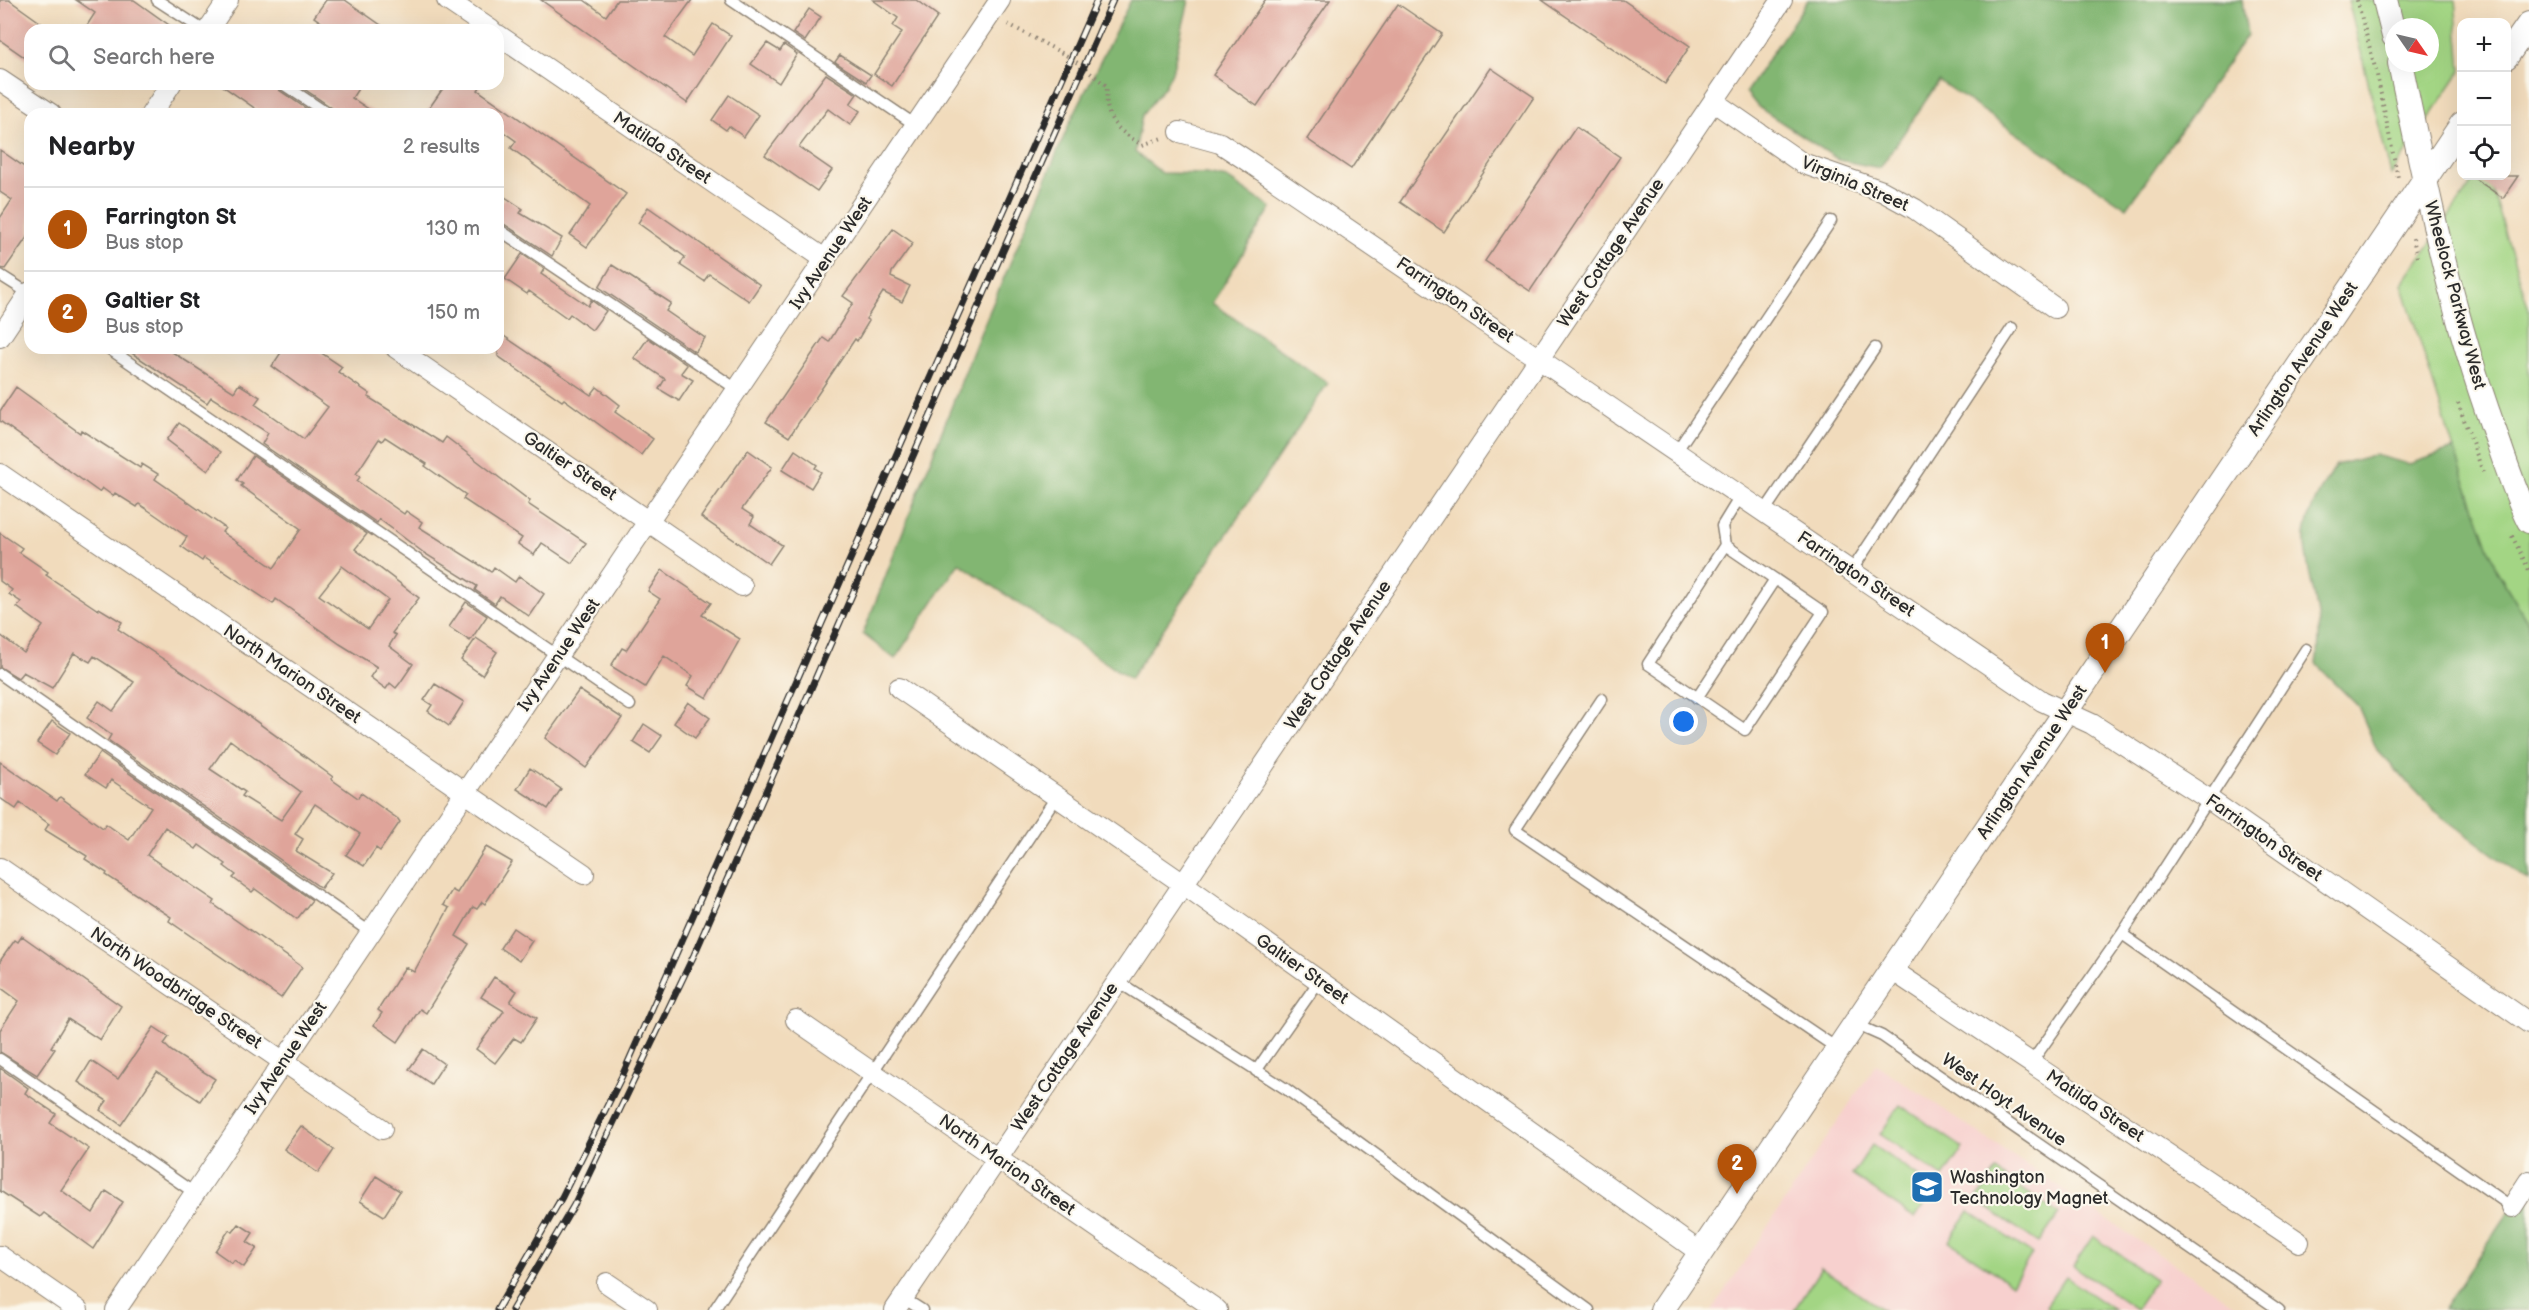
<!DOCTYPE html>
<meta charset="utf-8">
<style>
body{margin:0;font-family:"Balsamiq Sans",sans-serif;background:#f6f6f6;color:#202124}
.controls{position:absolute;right:18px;top:18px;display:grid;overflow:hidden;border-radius:12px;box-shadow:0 6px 24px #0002}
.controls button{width:54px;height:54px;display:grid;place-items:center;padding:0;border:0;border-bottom:2px solid #e0e0e0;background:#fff;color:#202124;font:30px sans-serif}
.compass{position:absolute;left:2385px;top:18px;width:54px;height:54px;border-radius:50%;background:#fff;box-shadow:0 6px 24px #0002;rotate:124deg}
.you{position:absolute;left:1684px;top:722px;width:21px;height:21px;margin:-15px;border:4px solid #fff;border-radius:50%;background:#1a73e8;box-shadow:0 0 0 9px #1a73e833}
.badge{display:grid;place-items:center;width:39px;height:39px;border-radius:50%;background:#b45309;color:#fff;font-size:20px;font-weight:700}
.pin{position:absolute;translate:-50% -50px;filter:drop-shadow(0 2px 3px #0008)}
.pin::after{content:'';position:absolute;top:32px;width:21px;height:18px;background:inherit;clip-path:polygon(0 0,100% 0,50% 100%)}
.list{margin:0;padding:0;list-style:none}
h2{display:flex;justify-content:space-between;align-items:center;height:78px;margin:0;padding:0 24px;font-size:26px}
h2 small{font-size:20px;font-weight:400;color:#757577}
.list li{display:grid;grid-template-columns:39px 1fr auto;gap:18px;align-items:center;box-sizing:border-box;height:84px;padding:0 24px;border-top:2px solid #e0e0e0}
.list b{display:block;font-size:22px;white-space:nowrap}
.list p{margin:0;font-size:20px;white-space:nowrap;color:#757577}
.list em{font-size:20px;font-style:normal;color:#757577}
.icon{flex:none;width:33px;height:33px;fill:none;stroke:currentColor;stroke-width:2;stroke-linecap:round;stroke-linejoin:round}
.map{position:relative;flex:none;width:2529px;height:1310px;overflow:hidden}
.search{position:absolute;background:#fff;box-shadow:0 6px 24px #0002;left:24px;top:24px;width:480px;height:66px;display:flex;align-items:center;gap:15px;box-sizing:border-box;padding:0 21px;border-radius:18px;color:#757577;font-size:22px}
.panel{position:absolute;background:#fff;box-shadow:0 6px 24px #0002;left:24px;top:108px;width:480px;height:246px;border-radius:18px}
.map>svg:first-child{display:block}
.built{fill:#f7d0ce}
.green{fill:#a3d584;stroke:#678058;stroke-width:1.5;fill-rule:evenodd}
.forest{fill:#82b672;stroke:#56704e;stroke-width:1.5}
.building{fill:#dfa49a;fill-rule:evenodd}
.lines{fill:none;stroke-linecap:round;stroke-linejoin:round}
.service-casing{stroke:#8e8374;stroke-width:13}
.minor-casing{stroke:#8e8374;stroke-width:22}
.tertiary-casing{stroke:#8e8374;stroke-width:26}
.path{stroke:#8e8374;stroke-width:4;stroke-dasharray:1.5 4.5;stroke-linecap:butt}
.service{stroke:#fff;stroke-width:10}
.minor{stroke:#fff;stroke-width:20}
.tertiary{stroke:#fff;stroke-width:24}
.rail-casing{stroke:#2b2b2b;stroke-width:7}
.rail{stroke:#fbf7ec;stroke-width:4.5;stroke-dasharray:14;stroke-linecap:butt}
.labels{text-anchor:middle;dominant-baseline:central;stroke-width:4.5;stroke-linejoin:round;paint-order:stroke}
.street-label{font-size:18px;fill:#2b2b2b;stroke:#fbf7ec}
.poi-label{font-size:18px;fill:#2b2b2b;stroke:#fbf7ec;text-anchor:start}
</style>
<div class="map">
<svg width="2529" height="1310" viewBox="0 0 2529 1310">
<rect width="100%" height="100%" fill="#fbf7ec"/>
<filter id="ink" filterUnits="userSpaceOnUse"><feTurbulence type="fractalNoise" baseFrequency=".0167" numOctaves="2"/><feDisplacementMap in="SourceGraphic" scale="12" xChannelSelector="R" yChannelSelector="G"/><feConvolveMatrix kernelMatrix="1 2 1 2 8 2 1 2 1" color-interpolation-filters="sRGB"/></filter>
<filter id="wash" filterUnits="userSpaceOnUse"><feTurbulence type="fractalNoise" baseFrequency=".008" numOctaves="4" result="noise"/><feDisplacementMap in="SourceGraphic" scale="24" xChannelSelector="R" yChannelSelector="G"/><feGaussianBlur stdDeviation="1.35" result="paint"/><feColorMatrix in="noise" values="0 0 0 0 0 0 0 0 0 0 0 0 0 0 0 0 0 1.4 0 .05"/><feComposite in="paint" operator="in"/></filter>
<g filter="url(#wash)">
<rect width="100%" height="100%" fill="#f1dbbc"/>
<path class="built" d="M1876 1064 2242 1310H1712Z"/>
<path class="green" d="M2348 0H2455L2461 71 2391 175ZM2394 27H2430V63H2394Z
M2477 176H2488L2529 309V624L2497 571 2463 479 2402 284Z
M1900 1105 1963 1148 1943 1177 1880 1134Z
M1872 1145 1935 1188 1915 1218 1852 1175Z
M1996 1171 2059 1214 2039 1243 1976 1200Z
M1969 1211 2032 1254 2012 1284 1949 1241Z
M2093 1236 2156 1280 2136 1309 2073 1266Z
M1821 1268 1883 1310H1794Z
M2066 1277 2114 1310H2051L2046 1306Z"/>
<path class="forest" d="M1131 0H1189L1172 72 1165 86 1142 115 1135 152 1162 173 1206 174 1227 178 1271 208 1212 303 1328 383 1130 679 959 563 895 659 863 634 977 341 1070 122Z
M1808 0H2242L2247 35 2127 208 1939 81 1880 168 1839 160 1758 107 1746 92Z
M2454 449 2497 571 2529 624V881L2434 810 2377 750 2358 706 2316 664C2326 615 2310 591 2305 546 2302 519 2322 486 2336 465L2374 455 2409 464Z
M2529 1182V1310H2443Z"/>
<g id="blocks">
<path class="building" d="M0 0H9L51 30H30V61L0 40Z
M76 0H134L176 30H84L95 13Z
M326 0H345L388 30H316L321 22 314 17Z
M541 0H584L606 16 617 0H692L665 37 692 56 713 24 731 36 687 103Z
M873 0H916L938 16 892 86 874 74 902 32 893 26 898 18Z
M1265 0H1330L1257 106 1213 75Z
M1542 0H1623L1690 46 1665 84Z
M1398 4 1442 34 1351 169 1307 139Z
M809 9 821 17 805 41 793 33Z
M767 43 780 51 784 45 797 54 779 83 751 64Z
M840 55 871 75 866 82 835 62Z
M1491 68 1534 97 1444 232 1400 202Z
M826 74 857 94 850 104 860 111 850 125 828 109 799 147 832 170 817 191 765 155Z
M220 84H276L279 90 314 114H263Z
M297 84H361L352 98 376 114H335L332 108Z
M446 84H482L478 90 626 194 587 247 570 235 590 206 511 148 516 141 498 128V114H425Z
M729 95 759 115 744 137 729 126 726 130 712 120Z
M1576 127 1620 157 1530 291 1485 261Z
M0 150 30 171V233L5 269 0 268V218L12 200 0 192Z
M2471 176H2518L2503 198Z
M505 197 523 209 520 213 562 238 552 256 498 220V207Z
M648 207 760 285 749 301 709 274 704 281 680 265 685 257 638 223Z
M893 229 913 243 892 272 891 277 910 286 902 302 883 292 866 319 869 321 857 341 855 339 789 437 766 422 823 338 829 342 853 303 843 296Z
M522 254 544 269 541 274 584 303 588 306 591 300 606 311 592 330 570 314 567 318 529 291 527 294 505 279Z
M612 265 671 303 666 311 705 338 695 352 599 287Z
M498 332 591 395 597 387 620 405 615 412 653 439 641 455 564 399 562 401 498 356Z
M648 338 687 365 681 373 693 380 679 401 659 389 665 379 634 358Z
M124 348H166L234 392 239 384 260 397 255 404 304 439 328 407 272 366 284 348H314L342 367 338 372 370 394 368 397 442 443 446 437 530 501 528 504 586 543 572 563 542 543 534 555 518 544 522 538 463 499 466 495 425 466 427 464 385 437 382 441 379 439 356 474 360 477 357 481 404 514 406 511 422 522 419 527 491 572 494 567 515 582 519 576 544 594 529 616 500 596 495 604 475 590 477 586 424 553 379 519 377 523 262 444 268 433 211 397 207 403Z
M16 387 80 433 81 430 140 468 142 464 158 474 155 479 225 528 222 532 274 568 301 529 241 486 243 484 237 480 253 456 367 534 355 549 419 598 392 633 396 635 389 646 413 664 400 683 396 688 390 683 386 689 370 677 377 667 340 644 276 599 273 604 204 558 202 561 181 546 187 537 154 514 139 504 137 507 115 493 113 496 102 488 99 492 0 421V411ZM342 566 388 600 368 629 319 595Z
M179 423 221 452 208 471 167 440Z
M748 450 772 467 742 509 754 517 750 524 782 545 769 564 701 517Z
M795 450 817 465 815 468 821 472 811 488 782 470Z
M0 533 22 548 19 552 48 572 46 575 98 610 99 608 122 622 118 629 246 714 333 777 331 779 358 798 361 793 398 819 400 822 380 851 376 848 364 866 346 855 360 834 315 804 295 834 303 839 296 851 332 873 321 888 108 740 111 735 87 718 99 701 113 711 134 682 94 656 90 662 74 653 52 688 23 672 18 678 0 667V635L24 653 43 626 17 607 21 602 9 594 12 590 0 581ZM230 740 301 792 281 820 242 796 245 792 210 769Z
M662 570 711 603 702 615 740 639 707 698 687 686 693 676 664 656 645 687 611 666 622 648 626 650 660 599 648 591Z
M466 602 487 616 470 641 449 627Z
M476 638 497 652 482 675 461 660Z
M435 684 464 702 449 726 428 711 432 705 424 700Z
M579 690 622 718 586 768 545 738Z
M688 702 710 718 695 738 674 723Z
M52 721 70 733 55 755 37 743Z
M644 724 662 736 650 753 633 742Z
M100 753 312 900 297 919 255 889 252 892 233 878 236 875 224 866 226 864 199 845 196 849 165 827 147 855 215 901 213 904 302 967 281 998 169 921 171 917 106 875 107 873 85 859 87 856 45 830 49 824 20 803 16 809 0 798V762L57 801 60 797 103 828 106 824 129 840 151 807 111 780 106 788 85 774Z
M530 768 561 789 548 809 517 789Z
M486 847 512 862 485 904 482 902 477 909 473 907 456 936 469 944 426 1013 420 1009 398 1042 374 1025 382 1013 378 1010 405 967 414 972 449 908 443 905 452 890 457 893Z
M513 928 532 941 519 961 500 948Z
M22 936 121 1006 100 1040 68 1019 51 1047 55 1049 37 1075 0 1052V1030L19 1001 0 987V961L15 940 18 942Z
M494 977 517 991 510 1002 537 1018 521 1042 514 1038 495 1063 476 1049 504 1011 481 997Z
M154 1027 169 1037 164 1044 171 1051 215 1079 200 1101 157 1072 121 1125 100 1110 107 1101 78 1082 91 1061 118 1079Z
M423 1049 444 1064 431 1084 409 1069Z
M0 1068 28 1088 25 1093 56 1114 50 1123 89 1149 61 1190 93 1213 106 1191 123 1202 93 1249 44 1213 40 1217 0 1191Z
M301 1126 334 1150 318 1173 284 1149Z
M376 1176 400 1191 384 1216 360 1201Z
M239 1224 253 1233 247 1242 257 1248 244 1267 234 1260 232 1263 215 1251 229 1230 233 1232Z"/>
</g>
</g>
<g filter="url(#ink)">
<use href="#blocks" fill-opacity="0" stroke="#8e8374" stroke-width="1.5"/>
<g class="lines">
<g class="service-casing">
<path id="service" d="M157 0 203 30
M731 0 917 126
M283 84 328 114
M498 229 738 390
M0 275 30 294
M108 348 630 705
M1676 452 1831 221
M1764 512 1875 348
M1725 545 1823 612 1745 730 1648 664 1725 545 1722 526 1741 495
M1852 570 2012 328
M0 674 370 932
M1697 698 1775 579
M1602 699 1515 830 1838 1049
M2122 934 2512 1207
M1117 981 1286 1089 1589 1310
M1855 1024 1882 1036 2279 1310
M0 1059 196 1194
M2031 1063 2122 934 2306 649
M1256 1071 1319 981
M903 1298 922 1310
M714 1310 1056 797"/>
</g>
<g class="minor-casing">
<path id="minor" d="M447 0 491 30
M208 30 228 0
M498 35 826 260
M0 80 51 114
M1714 102 1802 163 1882 191 1915 209 2055 308
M151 114 171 84
M1180 132 1220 143 1246 160 2042 701 2092 724 2207 798 2529 1023
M0 337 30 292
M396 348 742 586
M0 474 584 874
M899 688 1182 883 1701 1253
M0 868 382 1129
M1892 970 2299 1242
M796 1020 1217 1310
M2512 1207 2529 1181
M0 1256 78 1310
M607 1283 647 1310
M116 1310 1000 0
M895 1310 1782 0"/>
</g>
<g class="tertiary-casing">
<path id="tertiary" d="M2385 0 2394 36
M2506 57 2529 24
M2400 63C2426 186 2450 309 2493 427 2504 458 2514 491 2529 521
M1662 1310 2462 124"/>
</g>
<path class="path" d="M2357 0 2377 75 2398 178
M1008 24 1071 58 1107 86C1104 120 1115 128 1142 145L1162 138
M2413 238 2417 257
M2458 403 2484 475
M2512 536 2529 570"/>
<use href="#service" class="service"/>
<use href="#minor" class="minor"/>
<use href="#tertiary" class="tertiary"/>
<g class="rail-casing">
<path id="rail" d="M497 1310 562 1197 623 1074 1097 0
M512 1310 574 1205 694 955 1113 0"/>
</g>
<use href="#rail" class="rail"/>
</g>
</g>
<defs>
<g id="school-square" transform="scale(1.725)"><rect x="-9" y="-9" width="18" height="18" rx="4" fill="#1f6fb2" stroke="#fbf7ec"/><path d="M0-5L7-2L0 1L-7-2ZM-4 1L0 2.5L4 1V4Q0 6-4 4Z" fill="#fff"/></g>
</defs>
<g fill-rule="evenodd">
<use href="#school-square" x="1927" y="1187"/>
</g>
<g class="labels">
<g class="street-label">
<text transform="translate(662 148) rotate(34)">Matilda Street</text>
<text transform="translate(1855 184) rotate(23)">Virginia Street</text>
<text transform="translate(831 253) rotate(-56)">Ivy Avenue West</text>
<text transform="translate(1611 253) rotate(-56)">West Cottage Avenue</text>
<text transform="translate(2455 295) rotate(75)">Wheelock Parkway West</text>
<text transform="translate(1455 300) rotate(34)">Farrington Street</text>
<text transform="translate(2303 359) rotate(-56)">Arlington Avenue West</text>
<text transform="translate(570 466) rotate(34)">Galtier Street</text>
<text transform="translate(1856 574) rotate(34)">Farrington Street</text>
<text transform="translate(559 655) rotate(-56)">Ivy Avenue West</text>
<text transform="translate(1338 655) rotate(-56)">West Cottage Avenue</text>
<text transform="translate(292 674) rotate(34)">North Marion Street</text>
<text transform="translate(2032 762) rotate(-56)">Arlington Avenue West</text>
<text transform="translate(2264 838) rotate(35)">Farrington Street</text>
<text transform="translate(1302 969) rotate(35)">Galtier Street</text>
<text transform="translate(176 988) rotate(34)">North Woodbridge Street</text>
<text transform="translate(1065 1057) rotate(-56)">West Cottage Avenue</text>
<text transform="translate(286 1058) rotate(-56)">Ivy Avenue West</text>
<text transform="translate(2004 1100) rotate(35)">West Hoyt Avenue</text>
<text transform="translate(2095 1106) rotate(34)">Matilda Street</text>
<text transform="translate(1007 1165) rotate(35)">North Marion Street</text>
</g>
<g class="poi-label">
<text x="1950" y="1177">Washington<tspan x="1950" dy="21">Technology Magnet</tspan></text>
</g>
</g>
</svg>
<div class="controls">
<button>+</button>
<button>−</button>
<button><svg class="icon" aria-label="locate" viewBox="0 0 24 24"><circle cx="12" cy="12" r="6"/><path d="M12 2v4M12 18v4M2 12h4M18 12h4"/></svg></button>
</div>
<svg class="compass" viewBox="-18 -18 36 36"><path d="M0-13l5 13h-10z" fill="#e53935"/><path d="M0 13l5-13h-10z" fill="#757577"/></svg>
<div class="you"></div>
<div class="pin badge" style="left:2105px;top:673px">1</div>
<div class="pin badge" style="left:1737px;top:1194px">2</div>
<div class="search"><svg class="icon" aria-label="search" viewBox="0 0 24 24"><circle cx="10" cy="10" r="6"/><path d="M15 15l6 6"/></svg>Search here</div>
<section class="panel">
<h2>Nearby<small>2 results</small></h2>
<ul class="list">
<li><span class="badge">1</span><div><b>Farrington St</b><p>Bus stop</p></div><em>130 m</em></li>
<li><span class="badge">2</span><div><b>Galtier St</b><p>Bus stop</p></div><em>150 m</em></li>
</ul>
</section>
</div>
